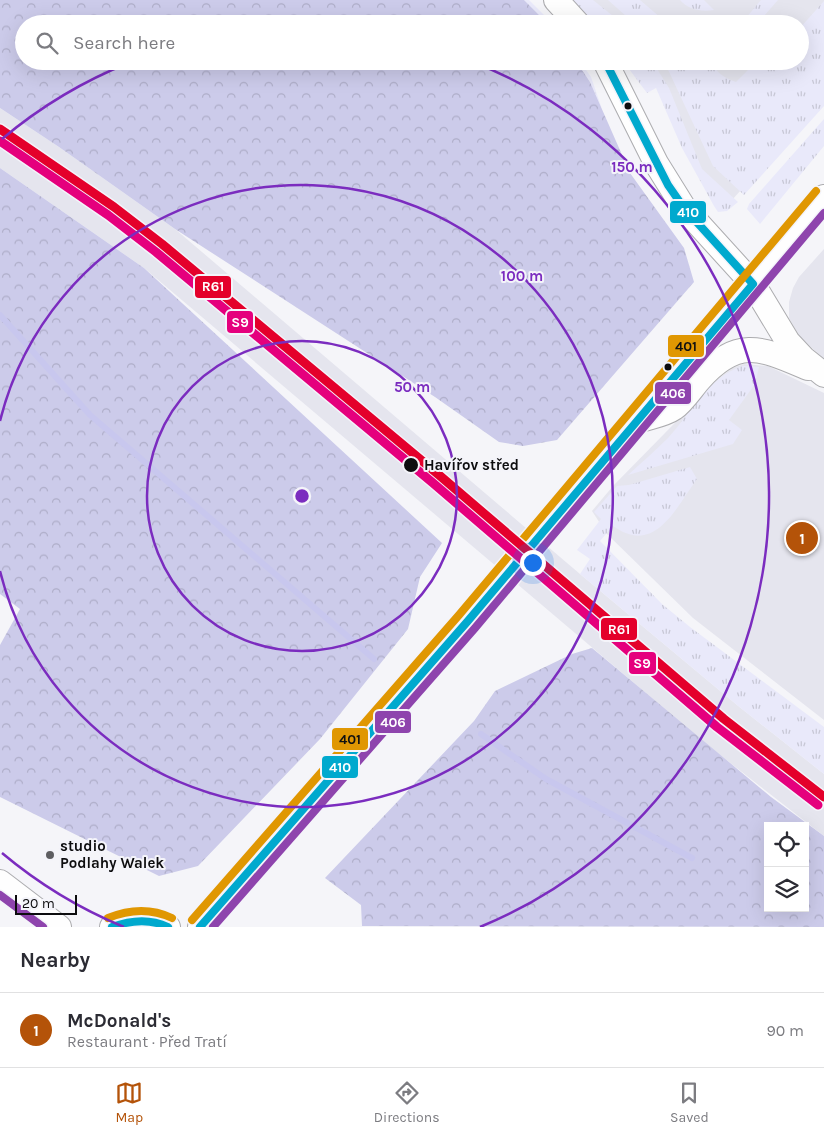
<!DOCTYPE html>
<meta charset="utf-8">
<style>
body{margin:0;font-family:Karla,sans-serif;background:#f2f2f3;color:#2b2b33}
.controls{position:absolute;right:15px;bottom:15px;display:grid;overflow:hidden;border-radius:0px;box-shadow:0 5px 20px #0002}
.controls button{width:45px;height:45px;display:grid;place-items:center;padding:0;border:0;border-bottom:1px solid #e1e1e2;background:#fff;color:#2b2b33;font:25px sans-serif}
.scale{position:absolute;left:15px;bottom:12px;width:62px;box-sizing:border-box;padding-left:5px;border:2px solid #0d0d0f;border-top:0;font-size:14px;line-height:18px;white-space:nowrap;color:#0d0d0f;-webkit-text-stroke:4px #f4f4fa;paint-order:stroke}
.you{position:absolute;left:532px;top:562px;width:18px;height:18px;margin:-12px;border:4px solid #fff;border-radius:50%;background:#1a73e8;box-shadow:0 0 0 8px #1a73e833}
.badge{display:grid;place-items:center;width:32px;height:32px;border-radius:50%;background:#b45309;color:#fff;font-size:16px;font-weight:700}
.pin{position:absolute;translate:-50% -50%;border:2px solid #fff;box-shadow:0 1px 5px #0006}
.list{margin:0;padding:0;list-style:none}
h2{display:flex;justify-content:space-between;align-items:center;height:65px;margin:0;padding:0 20px;font-size:21px}
h2 small{font-size:16px;font-weight:400;color:#7c7c81}
.list li{display:grid;grid-template-columns:32px 1fr auto;gap:15px;align-items:center;box-sizing:border-box;height:75px;padding:0 20px;border-top:1px solid #e1e1e2}
.list b{display:block;font-size:19px;white-space:nowrap}
.list p{margin:0;font-size:16px;white-space:nowrap;color:#7c7c81}
.list em{font-size:16px;font-style:normal;color:#7c7c81}
.icon{flex:none;width:28px;height:28px;fill:none;stroke:currentColor;stroke-width:2;stroke-linecap:round;stroke-linejoin:round}
.map{position:relative;flex:none;width:824px;height:927px;overflow:hidden}
.search{position:absolute;background:#fff;box-shadow:0 5px 20px #0002;left:15px;right:15px;top:15px;height:55px;display:flex;align-items:center;gap:12px;box-sizing:border-box;padding:0 18px;border-radius:28px;color:#7c7c81;font-size:19px}
.sheet{height:140px;background:#fff}
nav{display:flex;justify-content:space-around;align-items:center;box-sizing:border-box;height:70px;border-top:1px solid #e1e1e2;background:#fff;font-size:14px;color:#7c7c81}
nav a{display:grid;justify-items:center;gap:2px}
nav .on{color:#b45309}
.map>svg:first-child{display:block}
.built{fill:#e5e5ee}
.grass{fill:url(#grass-tufts)}
.forest{fill:url(#forest-crowns);fill-rule:evenodd}
.lines{fill:none;stroke-linecap:round;stroke-linejoin:round}
.stream{stroke:#c8c7ee;stroke-width:6}
.minor-casing{stroke:#acacaf;stroke-width:26}
.minor{stroke:#fefefe;stroke-width:24}
.bus-1-casing{stroke:#f4f4fa;stroke-width:11}
.bus-2-casing{stroke:#f4f4fa;stroke-width:11}
.bus-3-casing{stroke:#f4f4fa;stroke-width:11}
.bus-1{stroke:#00a9ce;stroke-width:8}
.bus-2{stroke:#8e44ad;stroke-width:8}
.bus-3{stroke:#e09702;stroke-width:8}
.rail-1-casing{stroke:#f4f4fa;stroke-width:12}
.rail-2-casing{stroke:#f4f4fa;stroke-width:12}
.rail-1{stroke:#e4002b;stroke-width:9}
.rail-2{stroke:#e5007d;stroke-width:9}
.ring{fill:none;stroke:#7b2cbf;stroke-width:2.5}
.bus-dot{fill:#0d0d0f;stroke:#f4f4fa;stroke-width:2}
.poi-dot{fill:#5e5e61;stroke:#f4f4fa;stroke-width:2}
.labels{text-anchor:middle;dominant-baseline:central;stroke-width:4;stroke-linejoin:round;paint-order:stroke}
.stop-label{font-size:15px;font-weight:bold;fill:#0d0d0f;stroke:#f4f4fa;text-anchor:start}
.poi-label{font-size:15px;font-weight:bold;fill:#0d0d0f;stroke:#f4f4fa;text-anchor:start}
.centre{fill:#7b2cbf;stroke:#f4f4fa;stroke-width:2.5}
.ring-label{font-size:15px;text-anchor:middle;font-weight:bold;fill:#7b2cbf;stroke:#f4f4fa;stroke-width:4;stroke-linejoin:round;paint-order:stroke}
.line-badge{stroke:#f4f4fa;stroke-width:2}
.badge-label{font-size:14px;text-anchor:middle;font-weight:bold;fill:#fff}
.pale-badge-label{font-size:14px;text-anchor:middle;font-weight:bold;fill:#111}
</style>
<div class="map">
<svg width="824" height="927" viewBox="0 0 824 927">
<defs>
<pattern id="grass-tufts" width="24" height="20" patternUnits="userSpaceOnUse" patternTransform="scale(1.25)"><rect width="24" height="20" fill="#e9e9fa"/><path d="M3 7l-1-3M5 7V3M7 7l1-3M15 17l-1-3M17 17v-4M19 17l1-3" fill="none" stroke="#c7c7d5"/></pattern>
<pattern id="forest-crowns" width="20" height="18" patternUnits="userSpaceOnUse" patternTransform="scale(1.25)"><rect width="20" height="18" fill="#cccbea"/><path d="M2 6a3 3 0 1 1 6 0M12 15a3 3 0 1 1 6 0" fill="none" stroke="#aeadc8"/></pattern>
</defs>
<rect width="100%" height="100%" fill="#f5f5f9"/>
<path class="built" d="M589 0H824V97L724 209 700 174 644 61H800V24H618Z
M0 108 59 147 175 229 580 574 737 705 824 774V836L706 744 144 268 0 168Z
M824 249V359L799 336 789 318V302L793 288 799 277Z
M744 364 768 366 824 393V720L693 618 607 534 592 511 613 486 716 381 732 368Z"/>
<path class="grass" d="M524 0H529L553 24H548Z
M571 0H593L623 24H592Z
M608 0H640L668 24H635Z
M680 0H704L714 10C701 12 689 10 680 0Z
M761 0H778L757 24H741Z
M824 1V106L744 195 713 166 664 61H712C715 73 725 78 736 82L757 61 765 68 771 61H800V28Z
M576 61H580L591 77 602 109 590 82Z
M623 61H652L669 88 702 169 738 202 727 211 718 212 714 206 682 148 656 88 647 93Z
M824 119V146L760 224 747 209 749 204Z
M743 366 759 367 755 384 729 420 742 430 733 444 628 475C641 463 655 451 668 438 691 413 709 376 743 366Z
M690 467 697 479C675 509 655 556 613 526L600 541 662 604 690 627 824 727V774L737 705 580 574 590 559 577 550 601 519 594 512 617 486 629 485Z"/>
<path class="forest" d="M0 0H524L548 24H24V61H576L590 82 630 173 684 248 694 282 557 440 523 446 499 442 435 397 175 229 59 147 0 108Z
M0 168 144 268 442 543 420 577 408 629 320 739 198 866 159 876 0 797V645L20 609 0 594Z
M592 648 771 797 824 836V927L362 926 361 905 325 878 474 721 495 691 572 654ZM768 826H805V908H768Z"/>
<g class="lines">
<path class="stream" d="M0 315 90 415 374 659
M481 734 546 779 692 858"/>
<g class="minor-casing">
<path id="minor" d="M556 0 578 24
M605 61 656 163 684 208 753 284 788 342 803 358 824 375
M638 421C649 417 664 415 674 408 683 402 692 388 699 380 738 336 761 348 808 368
M0 882 59 927
M112 927C131 919 150 917 168 927
M200 927 467 622 824 197"/>
</g>
<use href="#minor" class="minor"/>
<g class="bus-1-casing">
<path id="bus-1" d="M605 61 668 185 684 208 753 284
M112 927C131 920 149 918 168 927
M200 927 467 622 753 284"/>
</g>
<g class="bus-2-casing">
<path id="bus-2" d="M0 895 43 927
M213 927 475 628 824 213"/>
</g>
<g class="bus-3-casing">
<path id="bus-3" d="M108 918C130 909 151 908 172 918
M192 920 459 615 816 191"/>
</g>
<use href="#bus-1" class="bus-1"/>
<use href="#bus-2" class="bus-2"/>
<use href="#bus-3" class="bus-3"/>
<g class="rail-1-casing">
<path id="rail-1" d="M0 129 114 207 162 244 439 475 724 719 824 797"/>
</g>
<g class="rail-2-casing">
<path id="rail-2" d="M0 141 108 215 156 252 433 483 717 727 818 805"/>
</g>
<use href="#rail-1" class="rail-1"/>
<use href="#rail-2" class="rail-2"/>
</g>
<g class="ring">
<circle cx="302" cy="496" r="155"/>
<path d="M0 421A311 311 0 1 1 0 571"/>
<path d="M124 927A466 466 0 0 1 2 853M2 139A466 466 0 0 1 131 62M473 62A466 466 0 0 1 480 927"/>
</g>
<g class="bus-dot">
<circle cx="628" cy="106" r="4.5"/>
<circle cx="668" cy="367" r="4.5"/>
<circle cx="411" cy="465" r="8"/>
</g>
<circle class="poi-dot" cx="50" cy="855" r="5"/>
<g class="labels">
<g class="stop-label">
<text x="424" y="465">Havířov střed</text>
</g>
<g class="poi-label">
<text x="60" y="846">studio<tspan x="60" dy="17">Podlahy Walek</tspan></text>
</g>
</g>
<circle cx="302" cy="496" r="8" class="centre"/>
<g class="ring-label">
<text x="632" y="172">150 m</text>
<text x="522" y="281">100 m</text>
<text x="412" y="392">50 m</text>
</g>
<g class="line-badge">
<rect x="669" y="200" width="38" height="24" rx="5" fill="#00a9ce"/>
<rect x="194" y="275" width="38" height="24" rx="5" fill="#e4002b"/>
<rect x="226" y="310" width="28" height="24" rx="5" fill="#e5007d"/>
<rect x="667" y="334" width="38" height="24" rx="5" fill="#e09702"/>
<rect x="654" y="381" width="38" height="24" rx="5" fill="#8e44ad"/>
<rect x="600" y="617" width="38" height="24" rx="5" fill="#e4002b"/>
<rect x="628" y="651" width="29" height="24" rx="5" fill="#e5007d"/>
<rect x="374" y="710" width="38" height="24" rx="5" fill="#8e44ad"/>
<rect x="331" y="727" width="38" height="24" rx="5" fill="#e09702"/>
<rect x="321" y="755" width="38" height="24" rx="5" fill="#00a9ce"/>
</g>
<g class="badge-label">
<text x="688" y="217">410</text>
<text x="213" y="291">R61</text>
<text x="240" y="327">S9</text>
<text x="673" y="398">406</text>
<text x="619" y="634">R61</text>
<text x="642" y="668">S9</text>
<text x="393" y="727">406</text>
<text x="340" y="772">410</text>
</g>
<g class="pale-badge-label">
<text x="686" y="351">401</text>
<text x="350" y="744">401</text>
</g>
</svg>
<div class="controls">
<button><svg class="icon" aria-label="locate" viewBox="0 0 24 24"><circle cx="12" cy="12" r="6"/><path d="M12 2v4M12 18v4M2 12h4M18 12h4"/></svg></button>
<button><svg class="icon" aria-label="layers" viewBox="0 0 24 24"><path d="M12 4l9 5-9 5-9-5zM3 14l9 5 9-5"/></svg></button>
</div>
<div class="scale">20 m</div>
<div class="you"></div>
<div class="pin badge" style="left:802px;top:538px">1</div>
<div class="search"><svg class="icon" aria-label="search" viewBox="0 0 24 24"><circle cx="10" cy="10" r="6"/><path d="M15 15l6 6"/></svg>Search here</div>
</div>
<section class="sheet">
<h2>Nearby<small></small></h2>
<ul class="list">
<li><span class="badge">1</span><div><b>McDonald's</b><p>Restaurant · Před Tratí</p></div><em>90 m</em></li>
</ul>
</section>
<nav>
<a class="on"><svg class="icon" aria-label="map" viewBox="0 0 24 24"><path d="M3 6l6-2 6 2 6-2v14l-6 2-6-2-6 2zM9 4v14M15 6v14"/></svg>Map</a>
<a><svg class="icon" aria-label="directions" viewBox="0 0 24 24"><path d="M12 3l9 9-9 9-9-9zM9 14v-3h6M13 9l2 2-2 2"/></svg>Directions</a>
<a><svg class="icon" aria-label="saved" viewBox="0 0 24 24"><path d="M7 4h10v16l-5-4-5 4z"/></svg>Saved</a>
</nav>
